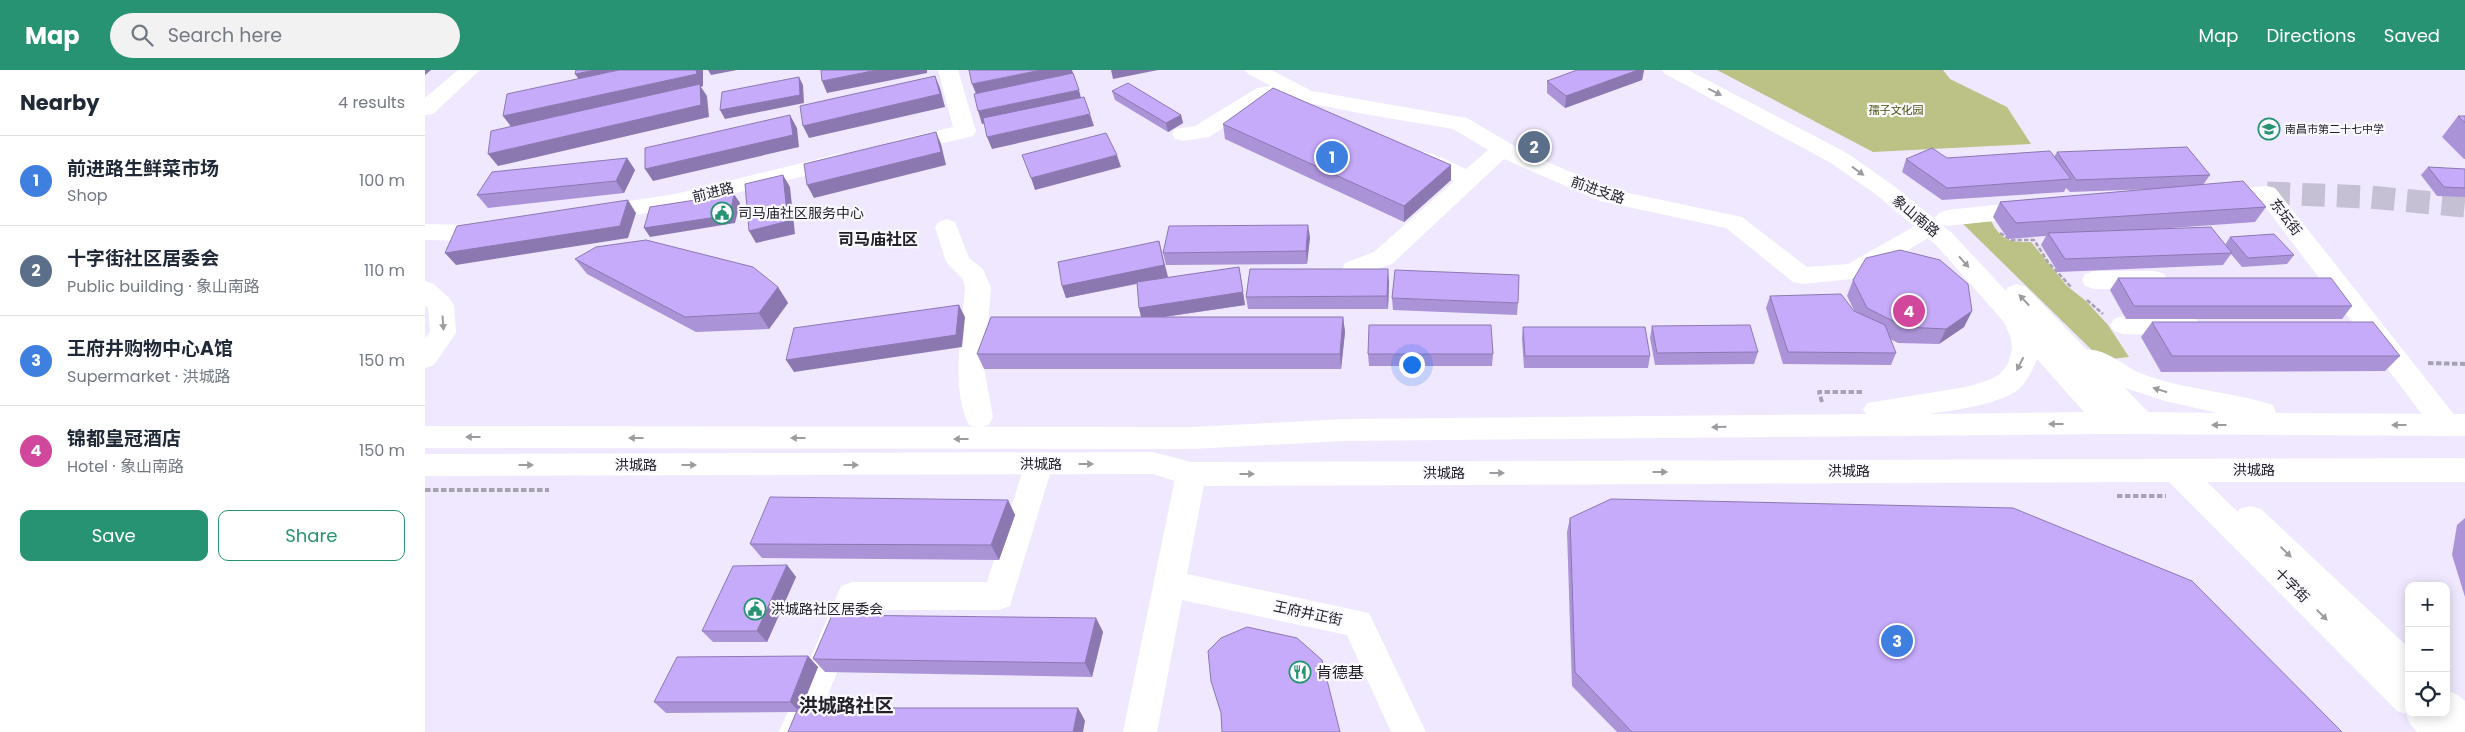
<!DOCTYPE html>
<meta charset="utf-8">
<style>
body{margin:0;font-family:Poppins,"Noto Sans SC",sans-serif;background:#f2f2f3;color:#1f2937}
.controls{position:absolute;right:15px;bottom:15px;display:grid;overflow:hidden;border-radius:10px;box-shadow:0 2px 12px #0003}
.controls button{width:45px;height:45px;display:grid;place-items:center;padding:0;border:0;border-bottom:1px solid #e0e1e3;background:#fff;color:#1f2937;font:25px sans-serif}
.you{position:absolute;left:986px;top:294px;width:18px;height:18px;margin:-12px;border:4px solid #fff;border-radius:50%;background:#1a73e8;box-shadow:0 0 0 8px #1a73e833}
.badge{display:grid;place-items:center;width:32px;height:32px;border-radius:50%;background:#279373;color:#fff;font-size:16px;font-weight:700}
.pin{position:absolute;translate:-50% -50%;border:2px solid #fff;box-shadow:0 1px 5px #0006}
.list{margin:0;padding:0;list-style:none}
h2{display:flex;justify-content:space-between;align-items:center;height:65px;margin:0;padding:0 20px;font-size:21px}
h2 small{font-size:16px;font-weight:400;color:#747a83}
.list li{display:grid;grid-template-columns:32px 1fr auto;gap:15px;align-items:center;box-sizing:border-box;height:90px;padding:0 20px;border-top:1px solid #e0e1e3}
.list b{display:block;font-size:19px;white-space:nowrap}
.list p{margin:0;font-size:16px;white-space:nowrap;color:#747a83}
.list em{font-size:16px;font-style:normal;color:#747a83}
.actions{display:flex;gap:10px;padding:15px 20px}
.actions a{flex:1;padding:11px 0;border:1px solid #279373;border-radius:10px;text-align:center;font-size:18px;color:#279373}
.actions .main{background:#279373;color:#fff}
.icon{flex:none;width:28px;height:28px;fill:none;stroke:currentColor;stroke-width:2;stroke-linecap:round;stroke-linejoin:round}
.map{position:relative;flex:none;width:2040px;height:662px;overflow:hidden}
header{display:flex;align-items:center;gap:30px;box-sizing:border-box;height:70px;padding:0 25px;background:#279373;color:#fff}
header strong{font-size:24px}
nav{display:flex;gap:28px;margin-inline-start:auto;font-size:18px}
.search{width:350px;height:45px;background:#f2f2f3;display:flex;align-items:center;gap:12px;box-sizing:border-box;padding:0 18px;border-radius:28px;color:#747a83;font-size:19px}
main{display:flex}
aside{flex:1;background:#fff}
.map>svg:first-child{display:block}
.green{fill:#bcc286}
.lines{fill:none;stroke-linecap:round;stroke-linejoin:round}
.minor-tunnel{stroke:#c6c0d4;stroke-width:23;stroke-dasharray:23 12;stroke-linecap:butt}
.path-far1{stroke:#a7a2b3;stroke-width:2.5;stroke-dasharray:4.5 2;stroke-linecap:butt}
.path{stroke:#a7a2b3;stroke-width:4;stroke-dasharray:5.5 2.5;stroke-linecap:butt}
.minor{fill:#fff;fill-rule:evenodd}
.major{fill:#fff;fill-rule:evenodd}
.highway{fill:#fff;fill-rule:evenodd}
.wall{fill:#ab93d8}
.shaded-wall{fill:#8b78b0}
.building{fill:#c7abfb;stroke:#8b78b0}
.oneway{fill:#9c9b9f}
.labels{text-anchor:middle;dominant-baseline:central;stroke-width:4.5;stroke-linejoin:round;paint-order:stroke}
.far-park-label{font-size:11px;fill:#4b4f07;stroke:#faf9fe}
.far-poi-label{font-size:11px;fill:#23202a;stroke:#faf9fe;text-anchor:start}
.street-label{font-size:14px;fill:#23202a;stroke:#faf9fe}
.poi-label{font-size:14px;fill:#23202a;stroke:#faf9fe;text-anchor:start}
.quarter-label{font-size:16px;font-weight:bold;fill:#23202a;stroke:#faf9fe}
.near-poi-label{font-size:16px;fill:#23202a;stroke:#faf9fe;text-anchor:start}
.near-quarter-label{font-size:19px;font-weight:bold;fill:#23202a;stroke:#faf9fe}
</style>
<header>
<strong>Map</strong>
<div class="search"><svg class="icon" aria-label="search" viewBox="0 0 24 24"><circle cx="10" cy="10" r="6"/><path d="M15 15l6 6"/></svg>Search here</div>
<nav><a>Map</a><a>Directions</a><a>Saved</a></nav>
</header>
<main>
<aside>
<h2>Nearby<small>4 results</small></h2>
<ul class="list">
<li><span class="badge" style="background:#3f7fe0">1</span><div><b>前进路生鲜菜市场</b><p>Shop</p></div><em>100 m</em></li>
<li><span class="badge" style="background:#5c6f8a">2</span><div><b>十字街社区居委会</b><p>Public building · 象山南路</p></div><em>110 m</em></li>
<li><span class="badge" style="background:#3f7fe0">3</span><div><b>王府井购物中心A馆</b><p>Supermarket · 洪城路</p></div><em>150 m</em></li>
<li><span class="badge" style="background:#d1479c">4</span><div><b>锦都皇冠酒店</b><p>Hotel · 象山南路</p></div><em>150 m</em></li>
</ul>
<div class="actions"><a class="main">Save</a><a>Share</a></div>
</aside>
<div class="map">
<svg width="2040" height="662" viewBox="0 0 2040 662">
<rect width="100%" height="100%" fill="#efe8fe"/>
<path class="green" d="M1292 0H1518L1525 9 1582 37 1606 74 1448 82Z
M1566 151C1577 171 1584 172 1606 172L1642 216 1661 231 1683 255 1704 287 1677 290 1538 154Z"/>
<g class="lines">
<path class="minor-tunnel" d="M1842 123 1944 127 2040 136"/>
<path class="path-far1" d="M1575 163 1586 170H1609L1623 192 1647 218
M1662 230 1678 244"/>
<path class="path" d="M2003 293 2040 294
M1397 332 1394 322H1438
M0 420H124
M1692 426H1741"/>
<path class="minor" d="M33 0H55L8 44 0 45V28Z
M513 0H533L551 61 548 66 540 68 476 83 468 81 465 76 468 71 528 57Z
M820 0H846L887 21 1042 48 1103 84 1189 120 1317 147 1382 197 1423 194 1497 152 1505 149 1512 151 1510 148 1514 143 1522 140 1607 131 1615 134 1619 139 1615 144 1607 147 1522 156 1515 154 1517 157 1513 162 1437 208 1377 214 1368 212 1301 158 1175 131 1079 89 967 194 929 207 920 205 917 199 920 193 949 182 1029 111 984 92 981 87 984 82C1002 78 1025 92 1041 99L1063 80 1028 59 939 44 874 31 843 29 784 67 758 71 750 69 747 64 750 59 770 56 832 18 846 16 823 4Z
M417 83 425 85 428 90 425 95 250 138 171 152 163 149 159 144 163 139 171 136 250 124Z
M1842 116 1850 118 2031 347 2035 355 2031 363 2021 366 2011 363 1836 131 1792 133 1784 131 1780 126 1784 121Z
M522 149 530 152 544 188 558 199 566 218 559 298 568 347 564 355 554 358 544 355C525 319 537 257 540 218L538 209 521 192 510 157 514 152Z
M67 152 75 154 79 160 75 166 47 171 0 170V154L47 155Z
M1669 201H1730L1739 204 1742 210 1739 216 1730 219H1669L1660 216 1657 210 1660 204Z
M1698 246 1762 247 1771 249 1775 256 1771 263 1762 265 1698 264 1689 261 1685 255 1689 249Z
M614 383 624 386 628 394 585 536 574 540H437L388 662H354L416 516 427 512H562L600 394 604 386Z
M766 392 776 396 781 404 762 504 944 543 1001 662H966L922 565 757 530 732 662H698L751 404 756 396Z"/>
<path class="major" d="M1237 0H1263L1422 83 1469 116 1527 163 1581 221 1583 217 1592 214 1601 217 1662 280C1680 278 1700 297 1715 303 1758 320 1805 321 1848 335L1851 343 2040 344V366L1685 364 918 371 768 379 0 378V356L768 357 918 349 1441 344 1438 340 1442 333 1541 317 1564 310 1574 305 1583 294 1587 279 1586 269 1579 252 1511 175 1453 126 1406 93 1240 4ZM1612 289 1659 342 1504 344C1529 340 1574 335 1594 319 1602 312 1608 299 1612 289ZM1700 318 1740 331 1793 343 1723 342Z
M728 382 766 392 2040 388V412H1782L1813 442 1814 439 1825 436 1836 439 1984 578V643H2021V620L2033 625 2040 631V662H1992L1985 654 1981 644 1972 641 1744 412 766 416 728 404 0 406V384Z"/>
<path class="highway" d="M0 211 9 214 25 229 29 235 31 263 9 295 0 298V268L5 262 3 238 0 235Z"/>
</g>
<path class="wall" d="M1213 0H1219L1217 10 1140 38 1122 23V11Z
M687 21 756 45 758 53 743 62 690 30Z
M2033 46H2040V89H2039L2017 67Z
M798 54 1026 95V110L979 152 800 69Z
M1632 82 1785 105 1778 115 1841 137 1830 152 1732 159 1800 175 1805 167 1869 185 1862 194 1817 197 1806 184 1798 195 1633 202 1616 175 1621 166 1583 169 1568 147 1575 132 1728 119 1645 122 1641 118 1639 122 1517 130 1477 102 1481 89 1629 87Z
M202 88 210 100 199 123 63 138 52 125Z
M2003 97 2040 99V127L2012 126 1996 105Z
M885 167 882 194 741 195 738 183Z
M150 189 353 217 363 233 344 259 271 262 162 204Z
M814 197 820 235 739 247H918L920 262 916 299H559L552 284 716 247 714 238 712 214 641 228 637 216 743 207 735 209Z
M1693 208 1927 236 1917 249H1701L1685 220Z
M1428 210 1547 241 1539 257 1514 274 1473 273 1465 269 1471 283 1466 295 1358 294 1341 238 1345 226 1430 242 1422 226Z
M964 212 963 239H823L821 227Z
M967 228 1093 233 1092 245 968 240Z
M1727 252 1975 286 1960 301 1736 302 1716 267Z
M1227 256 1333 282 1329 294 1230 295 1225 268Z
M1098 257 1225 286 1223 298H1099L1097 269Z
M943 284H1068L1067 296H944Z
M583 430 590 445 574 490 337 488 325 474Z
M1145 448 1917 662H1192L1147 616 1142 462Z
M2040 448V527L2027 485 2032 455Z
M362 495 371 507 342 572H288L277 561Z
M671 548 678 562 667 607 400 602 388 589Z
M383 586 393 597 376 638H653L660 651 371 642 241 643 229 632Z"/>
<path class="shaded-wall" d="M0 0H6L0 5Z
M170 0H241L159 16 150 4Z
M271 0H278V16L276 17 282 26 284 47 73 96 63 84 87 58 78 46Z
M283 0H312L286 5Z
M452 0H502V3L402 23 397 11Z
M616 0H647L649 6 552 26 547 14Z
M686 0H733L688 9Z
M1213 0H1219L1217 10 1140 38 1141 26Z
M510 6 515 18 520 37 384 68 378 56Z
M374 7 378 15 379 33 300 49 295 40Z
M654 20 657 32 557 54 553 41Z
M665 44 669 56 567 79 562 67Z
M365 45 372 58 374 77 228 111 220 99Z
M756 45 758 53 743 62 741 53Z
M511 62 516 74 521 95 389 128 382 115Z
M692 85 696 97 610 120 606 108Z
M202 88 210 100 199 123 191 111Z
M1026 95V110L979 152V136Z
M358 105 365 117 370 164 331 173 324 161Z
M309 124 315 133 310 153 225 167 219 158Z
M203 130 211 143 203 168 31 195 20 183Z
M883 155 885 167 882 194 881 181Z
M734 171 743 207 641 228 637 216Z
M814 197 820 235 717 250 714 238Z
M963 199 964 212 963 239 962 226Z
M353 217 363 233 344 259 334 243Z
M534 235 540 247 537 277 369 302 361 290Z
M1547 241 1539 257 1514 274 1521 259Z
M918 247 920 262 916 299 915 284Z
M583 430 590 445 574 490 566 475Z
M362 495 371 507 342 572 332 561Z
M671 548 678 562 667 607 660 593Z
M383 586 393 597 375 642 365 632Z
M653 638 660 651 658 662H648Z"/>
<path class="building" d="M151 0H170L150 4Z
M194 0H271L272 4 78 46 82 24Z
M396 0H452L397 11Z
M544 0H616L547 14Z
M1152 0H1213L1141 26 1122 11Z
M648 3 654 20 553 41 549 24Z
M510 6 515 24 378 56 375 36Z
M374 7 375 25 295 40 297 22Z
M703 13 756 45 741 53 687 21Z
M275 14 276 35 63 84 66 61Z
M848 18 1026 95 979 136 798 54Z
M659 27 665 44 562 67 558 48Z
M365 45 368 65 220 99V78Z
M2033 46H2040V53Z
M511 62 516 82 382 115 379 94Z
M681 63 692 85 606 108 597 85Z
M1762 77 1785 105 1651 110 1632 82Z
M1507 78 1522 88 1625 81 1646 109 1522 118 1481 89Z
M202 88 191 111 52 125 67 102Z
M2003 97 2040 99V118L2019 117Z
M358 105 363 151 324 161 320 114Z
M1818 111 1841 137 1591 153 1575 132Z
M309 124 305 145 219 158 225 137Z
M203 130 195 156 20 183 32 156Z
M883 155 881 181 738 183 744 156Z
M1786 157 1807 183 1640 189 1623 163Z
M1849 164 1869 185 1823 188 1805 167Z
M221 170 328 197 353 217 334 243 260 247 150 189 171 177Z
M734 171 739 195 637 216 633 192Z
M1475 180 1515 190 1543 214 1547 241 1521 259 1480 257 1442 238 1428 210 1441 188Z
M814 197 818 222 714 238 712 212Z
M825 199H963L962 226 821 227Z
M970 200 1094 205 1093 233 967 228Z
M1693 208H1906L1927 236H1709Z
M1416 224 1429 241 1460 255 1471 283 1363 282 1345 226Z
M534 235 531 265 361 290 369 258Z
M566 247H918L915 284H552Z
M1727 252H1948L1975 286H1747Z
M944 255H1066L1068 284H943Z
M1325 255 1333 282 1232 283 1227 256Z
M1098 257H1220L1225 286H1100Z
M345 427 583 430 566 475 325 474Z
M1186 429 1588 438 1767 511 1917 662H1207L1150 602 1145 448Z
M362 495 332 561H277L308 496Z
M407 545 671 548 660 593 388 589Z
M822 557 872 568 897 590 915 662H797L796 643 786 611 783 581 796 568Z
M383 586 365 632H229L252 587Z
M373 638H653L648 662H363Z"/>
<defs><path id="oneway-solid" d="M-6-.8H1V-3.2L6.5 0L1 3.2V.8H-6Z" transform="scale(1.25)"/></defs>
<g class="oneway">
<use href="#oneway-solid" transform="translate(1290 22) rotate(27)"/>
<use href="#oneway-solid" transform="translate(1433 101) rotate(36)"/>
<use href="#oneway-solid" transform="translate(1539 192) rotate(48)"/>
<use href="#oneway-solid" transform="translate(1599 230) rotate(-133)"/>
<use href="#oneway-solid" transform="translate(18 253) rotate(86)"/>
<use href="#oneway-solid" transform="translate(1595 294) rotate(117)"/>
<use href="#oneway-solid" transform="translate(1735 320) rotate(-163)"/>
<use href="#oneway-solid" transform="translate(1631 354) rotate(180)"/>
<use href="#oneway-solid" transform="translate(1794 355) rotate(-180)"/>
<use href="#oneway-solid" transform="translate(1974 355) rotate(-180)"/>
<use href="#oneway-solid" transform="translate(1294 357) rotate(179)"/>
<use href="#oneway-solid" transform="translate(48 367) rotate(-180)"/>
<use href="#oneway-solid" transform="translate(211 368) rotate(-180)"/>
<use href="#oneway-solid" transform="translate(373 368) rotate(-180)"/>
<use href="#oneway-solid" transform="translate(536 369) rotate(-180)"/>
<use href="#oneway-solid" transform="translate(661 394)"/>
<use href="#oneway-solid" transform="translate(101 395)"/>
<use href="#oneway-solid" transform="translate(264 395)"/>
<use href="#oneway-solid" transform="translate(426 395)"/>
<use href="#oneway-solid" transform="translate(1235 402)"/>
<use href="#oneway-solid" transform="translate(1072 403)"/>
<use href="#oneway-solid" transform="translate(822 404)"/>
<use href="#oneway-solid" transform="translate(1861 482) rotate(44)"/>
<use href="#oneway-solid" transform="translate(1897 545) rotate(45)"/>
</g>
<defs>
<g id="school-ring" transform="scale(1.125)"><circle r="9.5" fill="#faf9fe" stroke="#279373" stroke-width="1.5"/><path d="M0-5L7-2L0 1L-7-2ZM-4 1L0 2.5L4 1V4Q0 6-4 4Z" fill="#279373"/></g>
<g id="civic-ring" transform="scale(1.125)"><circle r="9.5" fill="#faf9fe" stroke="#279373" stroke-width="1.5"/><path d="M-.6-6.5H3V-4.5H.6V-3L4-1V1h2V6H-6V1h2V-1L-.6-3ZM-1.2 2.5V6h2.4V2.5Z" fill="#279373"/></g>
<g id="restaurant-ring" transform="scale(1.125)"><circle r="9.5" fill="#faf9fe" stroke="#279373" stroke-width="1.5"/><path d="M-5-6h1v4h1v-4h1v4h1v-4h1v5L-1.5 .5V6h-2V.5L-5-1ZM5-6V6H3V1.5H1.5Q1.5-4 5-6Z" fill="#279373"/></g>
</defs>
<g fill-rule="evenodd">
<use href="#school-ring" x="1844" y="59"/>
<use href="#civic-ring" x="297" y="143"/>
<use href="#civic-ring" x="330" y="539"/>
<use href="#restaurant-ring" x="875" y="602"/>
</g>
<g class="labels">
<g class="far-park-label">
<text x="1471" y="40">孺子文化园</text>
</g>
<g class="far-poi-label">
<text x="1860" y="59">南昌市第二十七中学</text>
</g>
<g class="street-label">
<text transform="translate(1173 120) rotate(19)">前进支路</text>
<text transform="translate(288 122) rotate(-14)">前进路</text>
<text transform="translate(1491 146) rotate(40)">象山南路</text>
<text transform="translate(1861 147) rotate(52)">东坛街</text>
<text x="616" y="394">洪城路</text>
<text x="211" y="395">洪城路</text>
<text x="1829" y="400">洪城路</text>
<text x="1424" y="401">洪城路</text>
<text x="1019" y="403">洪城路</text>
<text transform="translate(1867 515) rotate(45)">十字街</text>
<text transform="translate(883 543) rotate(12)">王府井正街</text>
</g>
<g class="poi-label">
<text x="313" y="143">司马庙社区服务中心</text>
<text x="346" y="539">洪城路社区居委会</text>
</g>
<g class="quarter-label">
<text x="453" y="169">司马庙社区</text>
</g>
<g class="near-poi-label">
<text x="891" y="602">肯德基</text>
</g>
<g class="near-quarter-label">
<text x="421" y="635">洪城路社区</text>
</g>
</g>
</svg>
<div class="controls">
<button>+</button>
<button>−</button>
<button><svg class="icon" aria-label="locate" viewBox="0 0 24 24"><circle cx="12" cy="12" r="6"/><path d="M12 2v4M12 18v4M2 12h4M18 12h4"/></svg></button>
</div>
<div class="you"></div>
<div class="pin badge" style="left:907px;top:87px;background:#3f7fe0">1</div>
<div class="pin badge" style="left:1109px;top:77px;background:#5c6f8a">2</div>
<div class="pin badge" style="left:1472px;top:571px;background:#3f7fe0">3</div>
<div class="pin badge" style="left:1484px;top:241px;background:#d1479c">4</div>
</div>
</main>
